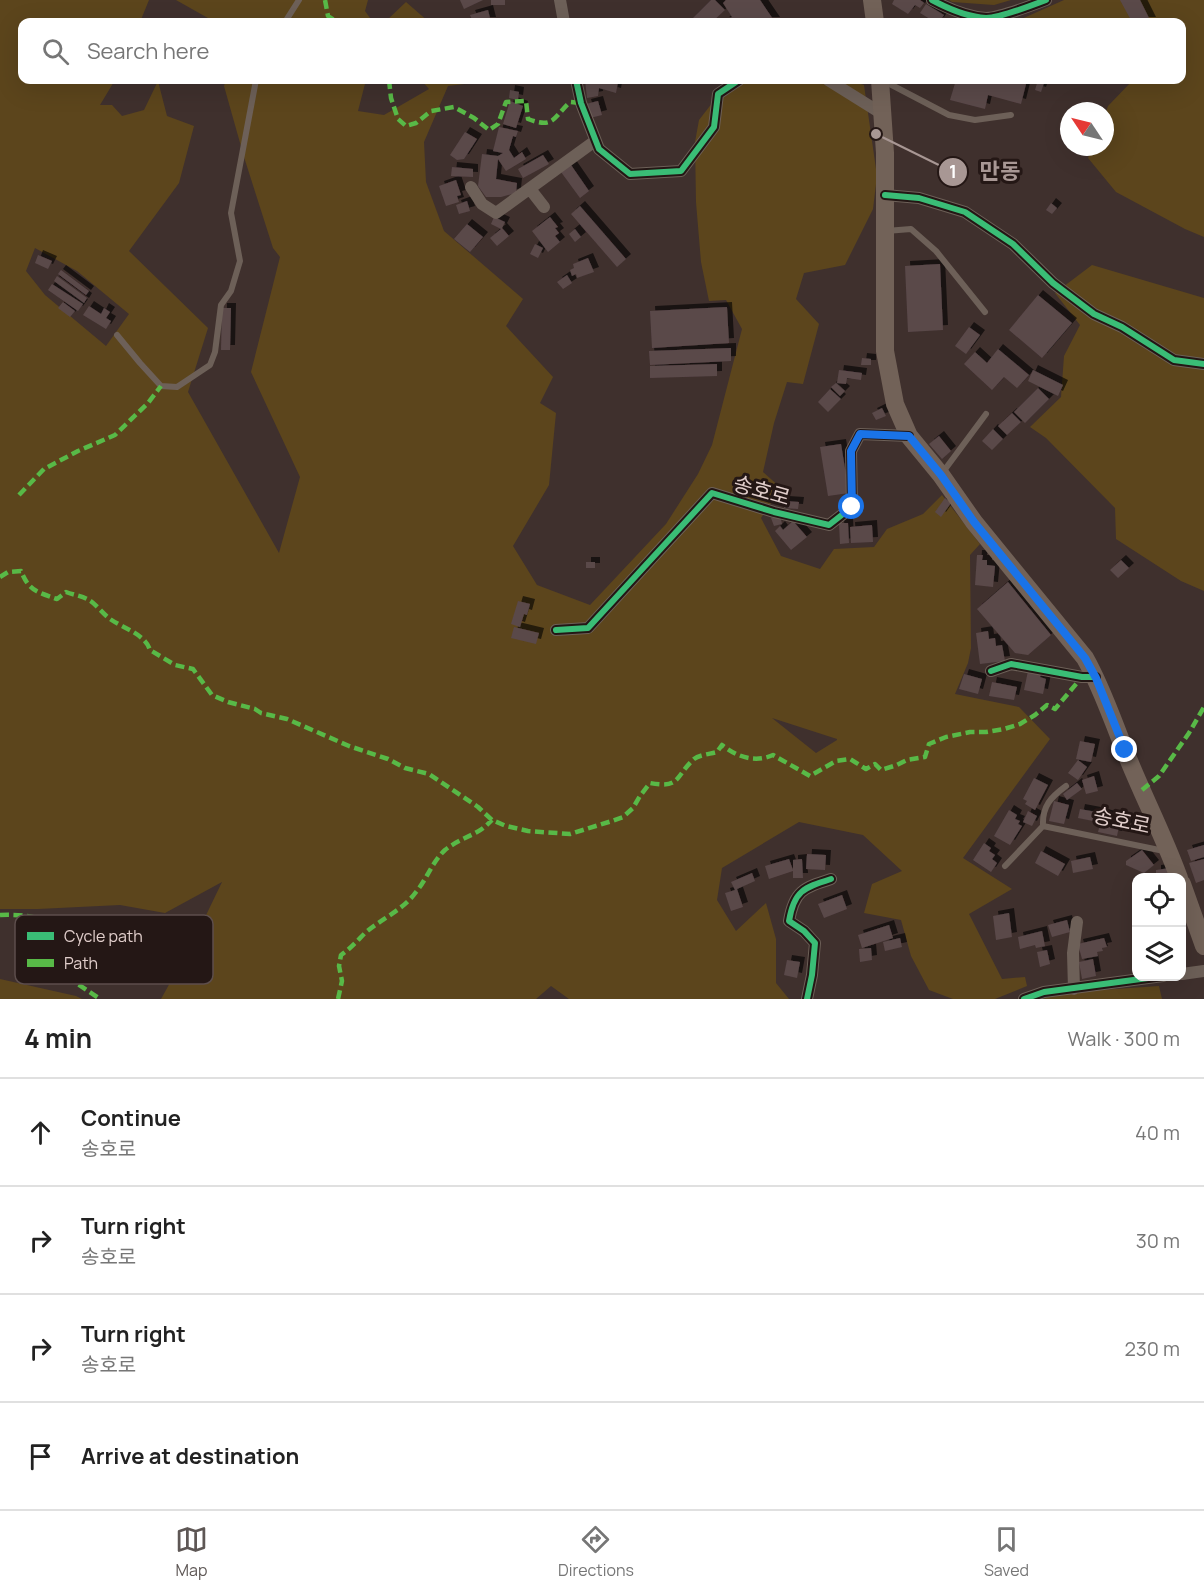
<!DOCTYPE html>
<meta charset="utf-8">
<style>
body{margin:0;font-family:Manrope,"Noto Sans KR",sans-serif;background:#f6f6f6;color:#222}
.controls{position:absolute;right:18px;bottom:18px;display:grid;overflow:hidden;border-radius:12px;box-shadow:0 6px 24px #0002}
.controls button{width:54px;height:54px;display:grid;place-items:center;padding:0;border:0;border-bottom:2px solid #e0e0e0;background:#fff;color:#222;font:30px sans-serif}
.compass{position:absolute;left:1060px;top:102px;width:54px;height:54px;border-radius:50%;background:#fff;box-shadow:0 6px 24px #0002;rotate:305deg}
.stop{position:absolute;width:18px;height:18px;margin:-14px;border:4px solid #1a73e8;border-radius:50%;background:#fff}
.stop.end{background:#1a73e8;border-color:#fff;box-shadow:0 2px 6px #0008}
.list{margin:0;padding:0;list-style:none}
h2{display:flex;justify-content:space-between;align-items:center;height:78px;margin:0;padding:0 24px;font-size:26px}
h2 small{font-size:20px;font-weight:400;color:#767676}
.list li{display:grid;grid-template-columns:39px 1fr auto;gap:18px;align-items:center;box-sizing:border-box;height:108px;padding:0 24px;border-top:2px solid #e0e0e0}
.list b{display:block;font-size:22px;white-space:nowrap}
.list p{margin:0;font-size:20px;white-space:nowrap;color:#767676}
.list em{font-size:20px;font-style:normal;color:#767676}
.icon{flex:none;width:33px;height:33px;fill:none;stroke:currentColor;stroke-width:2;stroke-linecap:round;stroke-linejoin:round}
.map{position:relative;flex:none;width:1204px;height:999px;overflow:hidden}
.search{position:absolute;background:#fff;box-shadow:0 6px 24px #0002;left:18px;right:18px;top:18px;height:66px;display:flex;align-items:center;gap:15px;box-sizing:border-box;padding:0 21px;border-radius:12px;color:#767676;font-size:22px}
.sheet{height:510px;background:#fff}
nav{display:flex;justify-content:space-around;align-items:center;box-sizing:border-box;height:84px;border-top:2px solid #e0e0e0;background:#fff;font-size:16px;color:#767676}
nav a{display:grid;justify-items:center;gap:3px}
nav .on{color:#5e5755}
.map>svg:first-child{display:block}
.green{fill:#5c451c;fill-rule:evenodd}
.building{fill:#5a484a;filter:url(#shadow)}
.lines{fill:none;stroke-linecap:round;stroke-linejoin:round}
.lane{stroke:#6d6058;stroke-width:6}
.street{stroke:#6d6058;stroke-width:12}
.secondary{stroke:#726258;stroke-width:18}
.quiet{stroke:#58b947;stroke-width:4.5;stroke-dasharray:9 4.5;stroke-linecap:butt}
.cycleway-casing{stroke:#241715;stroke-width:10}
.cycleway{stroke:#3abd76;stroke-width:6}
.route{stroke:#1a73e8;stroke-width:8}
.labels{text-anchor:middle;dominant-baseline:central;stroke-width:6;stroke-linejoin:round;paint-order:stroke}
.street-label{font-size:21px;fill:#e1cecb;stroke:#241715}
.key{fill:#241715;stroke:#5d4e4c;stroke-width:1.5}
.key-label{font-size:16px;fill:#e1cecb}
.leader{fill:none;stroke:#a89794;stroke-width:2}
.callout-dot{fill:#a89794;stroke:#241715;stroke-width:2}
.mark-label{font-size:18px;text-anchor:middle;font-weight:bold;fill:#fff}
.callout-label{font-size:22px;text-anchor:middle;font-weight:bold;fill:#a89794;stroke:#241715;stroke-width:6;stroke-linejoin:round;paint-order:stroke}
</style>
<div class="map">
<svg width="1204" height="999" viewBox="0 0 1204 999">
<defs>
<filter id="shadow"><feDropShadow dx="5" dy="-5" stdDeviation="0" flood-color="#0009"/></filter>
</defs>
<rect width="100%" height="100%" fill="#3f302d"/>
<path class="green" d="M0 0H149L140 22H22V80H115L100 105H112L122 116 144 110 158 81 167 116 194 126 179 183 129 251 208 328 188 392 279 553 300 477 251 372 280 257 273 248 244 157 224 86 226 80H366L358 111 384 115 429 89 421 80H497L448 86 424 142 426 182 444 231 523 299 506 326 553 377 540 403 556 413 549 485 513 546 537 585 590 605 666 524 698 474 712 445 742 329 726 300 709 301 701 262 696 202 695 142 699 120 730 80H849L864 85 877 176 873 209 845 265 804 273 796 299 819 324 803 384 787 382 774 423 763 472 781 488 761 518 781 556 820 569 834 549 874 547 887 529 923 514 942 495 980 544 970 555 971 648 968 663 955 694 1019 707 1050 739 963 858 1012 889 969 914 1002 979 1025 977 1027 986 995 999H953L929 990 911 956 901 920 864 913 872 884 902 871 863 835 799 822 722 868 717 900 736 931 766 903 776 939V983L789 999H569L551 986 536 999H161L196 936 222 882 165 913 120 905 38 909H0ZM35 248 77 271 129 314 106 346 45 295 26 271ZM772 718 837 739V740L816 753Z
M176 0H368L365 11 373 22H215Z
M949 0H1011L994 5 952 2Z
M1064 0H1204V237L1185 229 1116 192 1088 158 1092 147H1105V115L1108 106 1133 80H1182V22H1053L1048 19 1017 21Z
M406 2 429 22H387L386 21Z
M1092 265 1204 298V591L1181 581 1116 539 1115 508 1046 438 1030 427 1061 397 1064 356 1080 325 1055 293Z
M0 979 76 996 82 999H0Z
M1159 986 1162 999H1043L1058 993Z"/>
<path class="building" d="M460 0H483L464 9Z
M491 0H505V5H491Z
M711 0H715L725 10 712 22H693L694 21 692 19Z
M726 0H760L775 22H724L732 17 723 3Z
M894 0H920L924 3 920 8 915 5 908 14 892 4Z
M1120 0H1140L1151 22H1132Z
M926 4 944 15 939 22H935L920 13Z
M488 10 491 22H473L470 15Z
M585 80H608L618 82 616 93 599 88 598 96 587 98Z
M956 80H1027L1021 104 988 95 985 109 950 100Z
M1038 80H1045L1041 92 1035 90Z
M510 90 519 92 518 100 509 98Z
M510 101 523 106 516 128 503 124Z
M598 101 602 115 590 118 586 104Z
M499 127 518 131 516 137 513 136 509 150 514 158 522 152 526 159 506 171 498 159 496 179 517 183 516 193 501 197H486L478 186 482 154 498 156 503 153 493 151Z
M465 132 477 139 464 159 457 160 450 155Z
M543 155 549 164 523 178 518 169Z
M571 165 589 191 580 198 561 172Z
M452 167 473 169V177L451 176Z
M456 180 461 195 457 196 459 202 446 206 439 186Z
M467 201 470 211 459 214 456 205Z
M1051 203 1057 208 1052 214 1046 210Z
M580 206 626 259 617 267 571 214Z
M494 217 505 222 502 228 509 236 497 246 490 238 501 229 491 224Z
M550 217 558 227 555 228 559 233 555 236 560 242 548 252 532 231Z
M467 224 483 237 470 252 454 239Z
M575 229 581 237 575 242 569 234Z
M535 244 543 248 538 258 530 254Z
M38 255 52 261 48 269 35 263Z
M588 258 594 272 577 278 576 274 572 276 570 270 574 268 573 264Z
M940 264 943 330 908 332 905 266Z
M61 270 89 291 86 295 58 274Z
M567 275 572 283 563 289 557 282Z
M57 276 87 298 84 303 54 281Z
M52 284 83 304 78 311 48 290Z
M1038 295 1072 323 1042 358 1009 330Z
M63 302 75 311 70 317 58 308Z
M89 306 101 314 104 308 110 312 106 318 111 321 106 329 83 315Z
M727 307 729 343 652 348 650 311Z
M222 308H231L230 350H221Z
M969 327 980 335 966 354 955 346Z
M731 348V361L650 365 649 351Z
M998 349 1029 375 1017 388 1004 377 992 390 964 364 975 352 987 363Z
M862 358 871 359V365H861Z
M717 364V376L650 378V366Z
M839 370 862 373 861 380 847 378 846 384 837 383Z
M1033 370 1063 385 1058 396 1028 381Z
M836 383 845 391 840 396 831 387Z
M1038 388 1049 399 1025 423 1014 412Z
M830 389 841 399 828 412 818 402Z
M882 408 886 416 876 420 872 413Z
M1012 413 1021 422 1007 435 998 426Z
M993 429 1003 439 992 450 982 441Z
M939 436 951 451 942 459 929 444Z
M841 444 849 493 828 496 820 447Z
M945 498 951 503 941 517 935 512Z
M784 501 799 502 798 509 784 508Z
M780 515 782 524 774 526 771 518Z
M793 521 807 537 791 550 775 531 780 526 783 530Z
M839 523H848L849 543 840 544Z
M872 525 873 542 851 543 850 527Z
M977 555H983L982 560H987V565L995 566 993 587 975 585Z
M1121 560 1129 568 1118 578 1110 570Z
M586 562H595V568H586Z
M1008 582 1051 635 1028 655 1015 653 977 609Z
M518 601 530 604 527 615 524 614 520 627 511 624Z
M514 627 539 633 536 644 511 638Z
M988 631 989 639 995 638 996 646 1002 645 1005 661 980 664 976 633Z
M1028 671 1041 674 1040 677 1046 679 1043 694 1024 690Z
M964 674 982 679 978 694 959 689Z
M992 682 1017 687 1014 700 989 696Z
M1080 741 1095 744 1091 762 1076 759Z
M1078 760 1087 767 1078 780 1068 773Z
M1094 776 1098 791 1086 794 1082 780Z
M1034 778 1048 785 1035 810 1025 804 1027 801 1023 799Z
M1077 783 1082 789 1067 800 1063 794Z
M1054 801 1069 805 1064 824 1049 821Z
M1080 809 1096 812 1093 821 1078 818Z
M1009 810 1017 815 1015 819 1020 821 1018 824 1022 826 1010 845 994 836Z
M1028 811 1037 816 1032 826 1023 822Z
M1103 814 1129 821 1127 828 1119 826 1117 836 1098 832Z
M984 843 991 848 989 851 995 855 992 859 997 863 991 872 973 860Z
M1204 845V857L1191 861 1187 850Z
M1142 850 1154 865 1144 873 1126 865V861Z
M1041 851 1065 864 1058 876 1035 863Z
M807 854 826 855 825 870 806 869Z
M1090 857 1093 869 1073 873 1071 861Z
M789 859 793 870V860L802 859 803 878H793V871L769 879 765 866Z
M1204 859V880L1196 883 1189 863Z
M1170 868 1171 878H1156V870Z
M752 873 755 881 737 889 743 907 731 911 725 893 735 890 731 882Z
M842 895 847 909 824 918 818 904Z
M1009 913 1012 937 996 940 993 916Z
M1067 920 1070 932 1052 937 1048 925Z
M889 925 893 938 862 948 858 935Z
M1042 931 1045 946 1036 948 1035 945 1020 949 1018 937Z
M900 938 902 947 885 951 883 942Z
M1104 938 1107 947 1102 948 1103 951 1097 952 1098 956 1082 959 1078 944Z
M871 948 872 960 860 962 859 949Z
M1047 950 1050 964 1040 967 1037 952Z
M1093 959 1096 976 1082 979 1079 962Z
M787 960 800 962 797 978 784 975Z"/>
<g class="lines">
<path class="lane" d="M285 22 299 0
M884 81 949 115 975 120 1011 115
M886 231 911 229 936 251 985 312
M117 335 140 363 161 386 177 387 210 365 215 352 221 305 231 291 240 261 231 213 256 80
M943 472 986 414
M1066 786C1051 797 1042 806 1043 826L1164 851
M1005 866 1043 826"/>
<path class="street" d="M560 0 564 22
M932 0C947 8 969 17 986 18 998 18 1033 5 1046 0
M576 80 581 103 599 149 630 174 681 171 714 127 718 94 739 80
M828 80 884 115
M471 187 482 204 496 213 595 141
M530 189 544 207
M885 195 919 198 965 212 1013 244 1053 283 1094 314 1122 327 1174 360 1204 364
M556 630 588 628 712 493 774 512 829 525 852 507 851 451 860 434 909 436
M991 671 1011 664 1082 677H1096
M1182 974 1204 971
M1074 989 1073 953 1077 922
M807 999 812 975 815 943 804 931 789 921C794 891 803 888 831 879
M1024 999 1044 992 1163 976"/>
<path class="secondary" d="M872 0 875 22
M880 80 885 153V351L895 404 909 436 941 475 974 522 1085 658C1102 688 1112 719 1125 751 1142 794 1163 834 1179 878
M1182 884 1204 946"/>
<path class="quiet" d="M325 0 328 16 337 22
M389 80 391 98 398 119 406 126 416 123 431 111 454 107 474 118 489 130 498 124 506 102 526 101 528 119C554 129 553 118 570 102L581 103
M19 495 44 469 78 451 115 435 148 403 161 386
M0 577 8 572 21 571C29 591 37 592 57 599L66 592C74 595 82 596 89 600 95 603 103 614 110 619 123 628 145 634 150 650L175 665 193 669 212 695 228 702 255 709 261 713 287 719 349 746 388 759 405 768 429 774 478 807 492 820 506 826 528 831 570 834 612 821 623 817 633 808 640 796 650 783C681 789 675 776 694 759 699 755 710 754 717 752L722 745C737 757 755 763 773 755L810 776 836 761 850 759 866 769 875 764 881 770 897 765 907 760 925 757 929 744 946 737 970 732H986L1004 729 1020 724 1035 715 1047 705 1055 709 1082 677
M1142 790 1159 776 1189 733 1204 707
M0 915C20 914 54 916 63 937 70 951 72 968 76 983L100 999
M338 999 342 981 339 966 341 955C350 949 357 941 365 933 381 919 403 910 416 892 427 879 432 862 445 850 455 842 466 838 477 832 483 829 488 824 492 820"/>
<g class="cycleway-casing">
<path id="cycleway" d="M932 0C947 8 969 17 986 18 998 18 1033 5 1046 0
M576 80 581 103 599 149 630 174 681 171 714 127 718 94 739 80
M885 195 919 198 965 212 1013 244 1053 283 1094 314 1122 327 1174 360 1204 364
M556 630 588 628 712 493 774 512 829 525 852 507 851 451 860 434 909 436
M991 671 1011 664 1082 677H1096
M807 999 812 975 815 943 804 931 789 921C794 891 803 888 831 879
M1024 999 1044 992 1163 976"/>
</g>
<use href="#cycleway" class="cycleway"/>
</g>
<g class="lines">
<path class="route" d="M852 507 851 451 860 434 909 436 941 475 974 522 1085 658 1096 678 1125 750"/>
</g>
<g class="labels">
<g class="street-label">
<text transform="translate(762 490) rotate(16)">송호로</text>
<text transform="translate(1122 820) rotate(12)">송호로</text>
</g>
</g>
<rect x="15" y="915" width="198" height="69" rx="9" class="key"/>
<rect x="27" y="932" width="27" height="8" fill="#3abd76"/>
<rect x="27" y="959" width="27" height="8" fill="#58b947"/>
<g class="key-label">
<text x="64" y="942">Cycle path</text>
<text x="64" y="969">Path</text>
</g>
<path class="leader" d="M876 134L953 172"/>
<g class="callout-dot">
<circle cx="876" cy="134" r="6"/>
<circle cx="953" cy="172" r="15"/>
</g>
<g class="mark-label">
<text x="953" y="178">1</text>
</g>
<g class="callout-label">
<text x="1000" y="179">만동</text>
</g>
</svg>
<div class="controls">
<button><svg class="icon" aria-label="locate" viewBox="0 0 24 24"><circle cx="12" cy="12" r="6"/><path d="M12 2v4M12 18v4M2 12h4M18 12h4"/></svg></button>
<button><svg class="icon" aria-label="layers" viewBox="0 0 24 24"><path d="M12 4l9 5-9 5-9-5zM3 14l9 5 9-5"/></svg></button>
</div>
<svg class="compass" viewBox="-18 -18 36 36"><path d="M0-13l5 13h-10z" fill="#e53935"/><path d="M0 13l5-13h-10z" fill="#767676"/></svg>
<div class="stop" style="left:852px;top:507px"></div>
<div class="stop end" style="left:1125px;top:750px"></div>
<div class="search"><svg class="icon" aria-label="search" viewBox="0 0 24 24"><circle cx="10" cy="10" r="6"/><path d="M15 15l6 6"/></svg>Search here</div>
</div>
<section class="sheet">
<h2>4 min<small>Walk · 300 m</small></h2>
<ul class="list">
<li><svg class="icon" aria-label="ahead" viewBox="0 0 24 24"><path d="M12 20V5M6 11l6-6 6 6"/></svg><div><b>Continue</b><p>송호로</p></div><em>40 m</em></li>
<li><svg class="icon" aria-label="right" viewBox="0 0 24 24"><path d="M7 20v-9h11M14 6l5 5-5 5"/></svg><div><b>Turn right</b><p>송호로</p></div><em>30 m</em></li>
<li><svg class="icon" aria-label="right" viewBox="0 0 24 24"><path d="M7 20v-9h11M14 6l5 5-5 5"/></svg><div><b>Turn right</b><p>송호로</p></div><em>230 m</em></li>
<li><svg class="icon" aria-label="arrive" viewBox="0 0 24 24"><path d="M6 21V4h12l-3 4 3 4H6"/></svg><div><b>Arrive at destination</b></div></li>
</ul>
</section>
<nav>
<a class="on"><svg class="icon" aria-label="map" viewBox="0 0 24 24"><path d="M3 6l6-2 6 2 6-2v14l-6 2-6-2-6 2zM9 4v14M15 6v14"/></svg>Map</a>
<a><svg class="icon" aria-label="directions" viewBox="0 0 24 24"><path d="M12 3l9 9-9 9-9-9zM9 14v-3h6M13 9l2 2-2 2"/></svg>Directions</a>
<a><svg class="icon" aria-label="saved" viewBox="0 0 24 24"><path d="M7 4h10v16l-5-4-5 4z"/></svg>Saved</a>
</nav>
